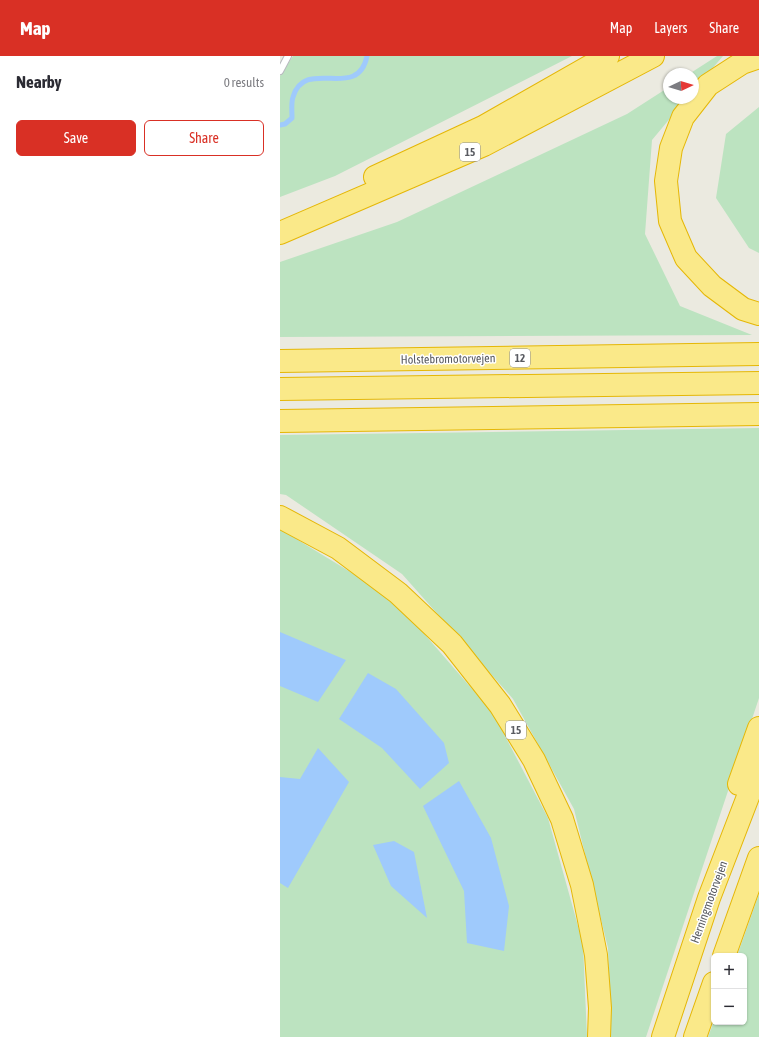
<!DOCTYPE html>
<meta charset="utf-8">
<style>
body{margin:0;font-family:"Asap Condensed",sans-serif;background:#f2f2f3;color:#2b2b33}
.controls{position:absolute;right:12px;bottom:12px;display:grid;overflow:hidden;border-radius:6px;box-shadow:0 1px 3px #0004}
.controls button{width:36px;height:36px;display:grid;place-items:center;padding:0;border:0;border-bottom:1px solid #e1e1e2;background:#fff;color:#2b2b33;font:20px sans-serif}
.compass{position:absolute;left:383px;top:12px;width:36px;height:36px;border-radius:50%;background:#fff;box-shadow:0 1px 3px #0004;rotate:86deg}
.list{margin:0;padding:0;list-style:none}
h2{display:flex;justify-content:space-between;align-items:center;height:52px;margin:0;padding:0 16px;font-size:17px}
h2 small{font-size:13px;font-weight:400;color:#7c7c81}
.actions{display:flex;gap:8px;padding:12px 16px}
.actions a{flex:1;padding:9px 0;border:1px solid #d93025;border-radius:6px;text-align:center;font-size:14px;color:#d93025}
.actions .main{background:#d93025;color:#fff}
.map{position:relative;flex:none;width:479px;height:981px;overflow:hidden}
header{display:flex;align-items:center;gap:24px;box-sizing:border-box;height:56px;padding:0 20px;background:#d93025;color:#fff}
header strong{font-size:19px}
nav{display:flex;gap:22px;margin-inline-start:auto;font-size:14px}
main{display:flex}
aside{flex:1;background:#fff}
.map>svg:first-child{display:block}
.green{fill:#bce3c0}
.water{fill:#9fcafc}
.lines{fill:none;stroke-linecap:round;stroke-linejoin:round}
.stream{stroke:#9fcafc;stroke-width:5}
.lane-casing{stroke:#b8b9bf;stroke-width:8}
.highway-casing{stroke:#e5b706;stroke-width:24}
.lane{stroke:#fff;stroke-width:6}
.highway{stroke:#fae989;stroke-width:22}
.labels{text-anchor:middle;dominant-baseline:central;stroke-width:3;stroke-linejoin:round;paint-order:stroke}
.shield{fill:#fff;stroke:#8b8c90;stroke-width:1}
.shield-label{font-size:11px;font-weight:bold;fill:#595b61}
.street-label{font-size:12px;fill:#595b61;stroke:#fff}
</style>
<header>
<strong>Map</strong>
<nav><a>Map</a><a>Layers</a><a>Share</a></nav>
</header>
<main>
<aside>
<h2>Nearby<small>0 results</small></h2>
<ul class="list">
</ul>
<div class="actions"><a class="main">Save</a><a>Share</a></div>
</aside>
<div class="map">
<svg width="479" height="981" viewBox="0 0 479 981">
<rect width="100%" height="100%" fill="#ebeae0"/>
<path class="green" d="M13 0H292L55 120 0 141V20Z
M437 0H443L413 35V18H409Z
M389 31V42H407L372 84 365 178 400 250 472 279 0 281V206L117 166 347 58Z
M479 51V197L469 192 436 142 446 78Z
M479 372V642L366 981H331L328 892 294 753 233 643 122 518 6 439 0 438V379Z
M0 473 113 542 213 657 268 762 303 888 307 981H0Z
M479 838V981H428L434 965V966H464V900H457Z"/>
<path class="water" d="M0 576 66 604 38 646 0 630Z
M88 617 116 633 164 687 169 707 140 733 102 692 59 663Z
M38 692 69 726 8 832 0 827V721L20 723Z
M179 725 211 782 229 850 224 895 187 887 184 835 143 750Z
M114 785 134 796 147 862 111 830 93 789Z"/>
<g class="lines">
<path class="stream" d="M0 69 5 68 12 62C12 55 11 47 13 41 25 0 78 46 87 0"/>
<g class="lane-casing">
<path id="lane" d="M0 15 8 0"/>
</g>
<g class="highway-casing">
<path id="highway" d="M479 1 462 7 428 29 403 61 391 92 386 125 390 165 406 202 432 230 463 253 479 258
M95 121 203 71 328 0
M0 177 204 89 373 0
M0 305 479 298
M0 333 479 327
M0 365 479 358
M0 461 58 492 118 537 172 588 220 649 254 704 282 763 302 829 316 899 320 952 319 981
M459 728 479 672
M444 900 479 802
M383 981 429 842 479 712
M415 981 434 927"/>
</g>
<use href="#lane" class="lane"/>
<use href="#highway" class="highway"/>
</g>
<g class="labels">
<g class="shield">
<rect x="180" y="87" width="20" height="18" rx="3"/>
<rect x="230" y="293" width="20" height="18" rx="3"/>
<rect x="226" y="665" width="20" height="18" rx="3"/>
</g>
<g class="shield-label">
<text x="190" y="96">15</text>
<text x="240" y="302">12</text>
<text x="236" y="674">15</text>
</g>
<g class="street-label">
<text transform="translate(168 303) rotate(-1)">Holstebromotorvejen</text>
<text transform="translate(429 846) rotate(-70)">Herningmotorvejen</text>
</g>
</g>
</svg>
<div class="controls">
<button>+</button>
<button>−</button>
</div>
<svg class="compass" viewBox="-18 -18 36 36"><path d="M0-13l5 13h-10z" fill="#e53935"/><path d="M0 13l5-13h-10z" fill="#7c7c81"/></svg>
</div>
</main>
